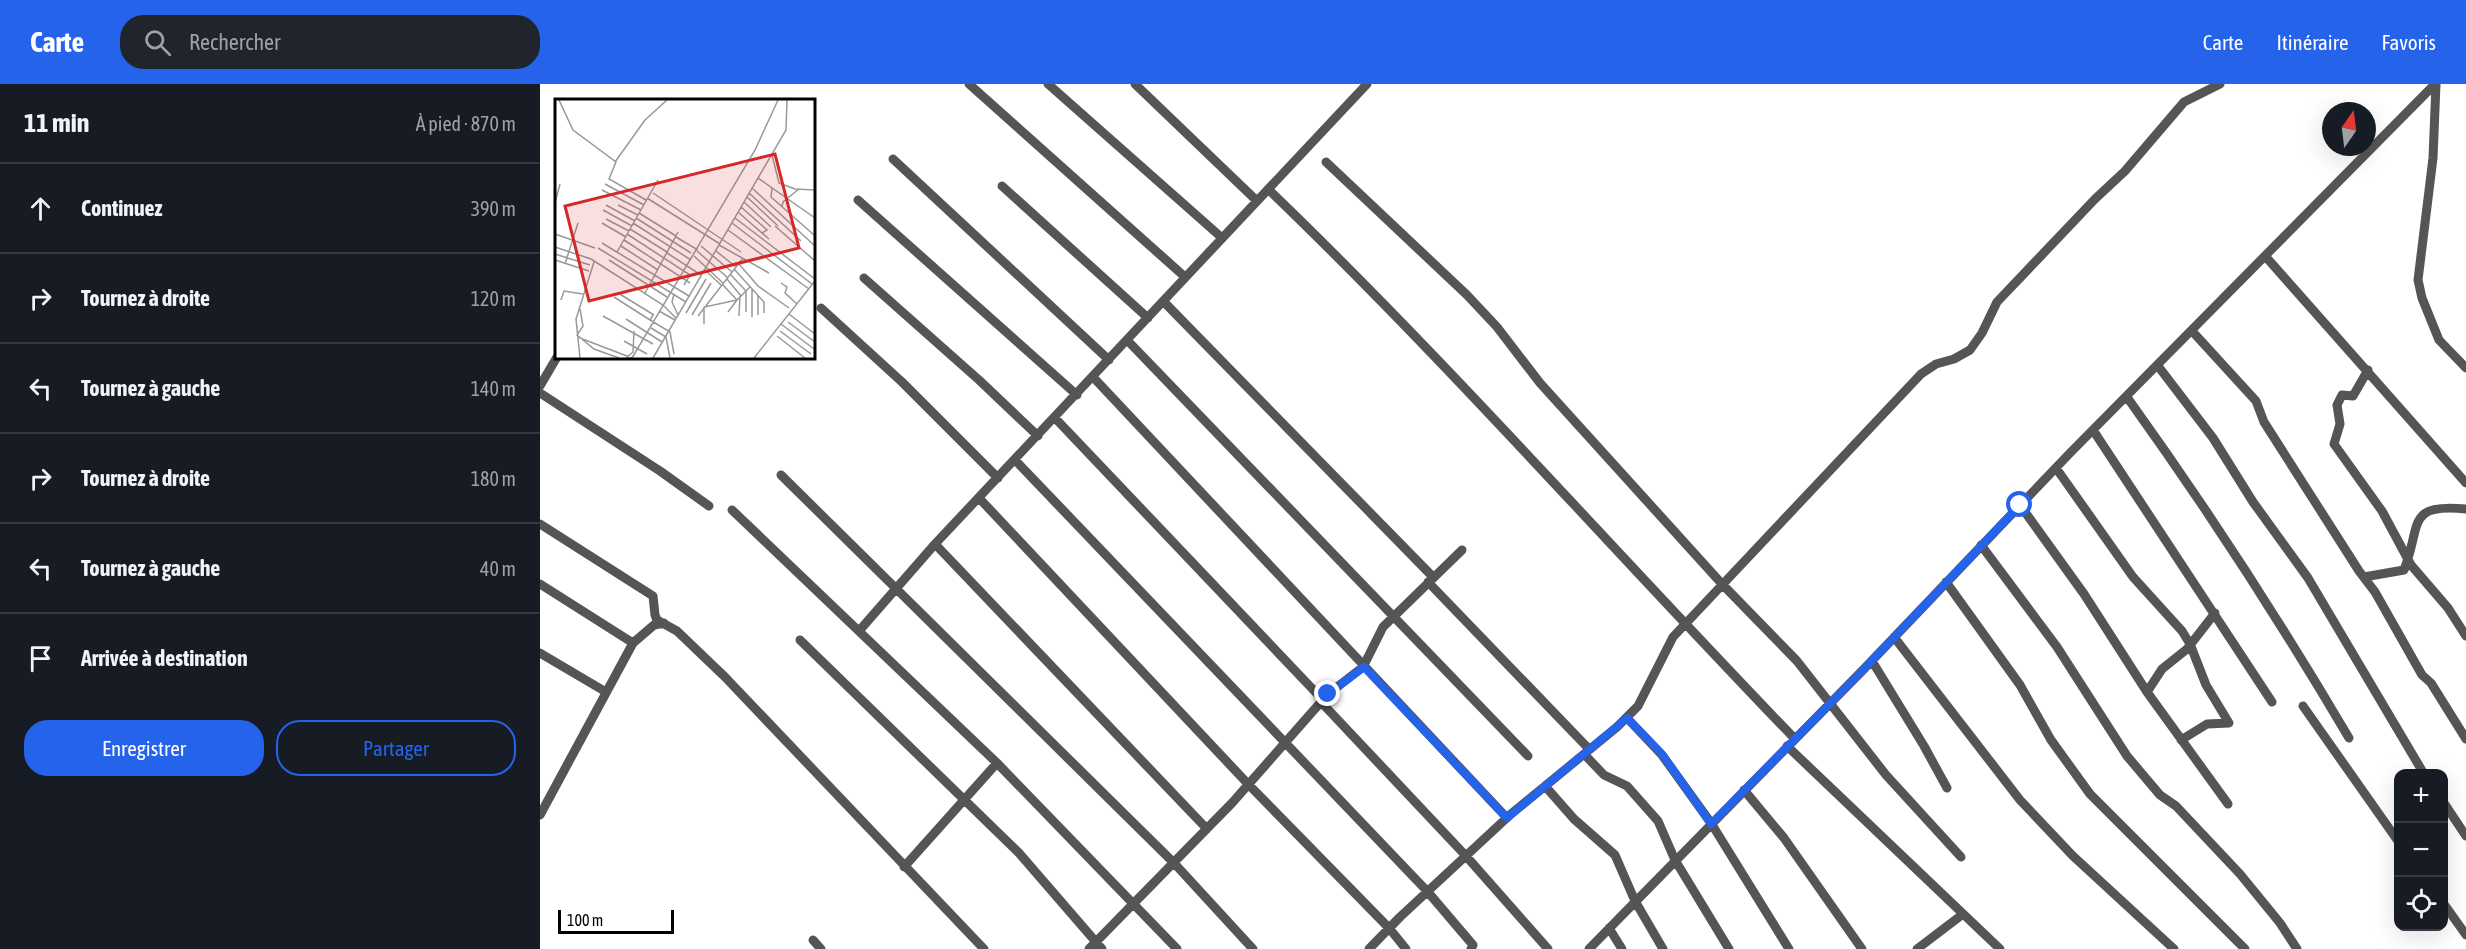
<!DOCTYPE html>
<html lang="fr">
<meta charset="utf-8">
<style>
body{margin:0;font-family:"Asap Condensed",sans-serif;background:#20242c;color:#f1f3f6}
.controls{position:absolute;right:18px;bottom:18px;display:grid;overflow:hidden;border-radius:12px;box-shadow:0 6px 24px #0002}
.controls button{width:54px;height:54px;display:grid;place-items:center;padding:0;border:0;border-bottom:2px solid #363941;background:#171b24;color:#f1f3f6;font:30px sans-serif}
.compass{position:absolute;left:1782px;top:18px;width:54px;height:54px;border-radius:50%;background:#171b24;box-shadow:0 6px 24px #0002;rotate:14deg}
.scale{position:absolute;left:18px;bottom:15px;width:116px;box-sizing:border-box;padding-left:6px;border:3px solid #000;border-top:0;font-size:16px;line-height:21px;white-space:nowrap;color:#000;-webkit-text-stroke:4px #fff;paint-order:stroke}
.stop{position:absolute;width:18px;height:18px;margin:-14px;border:4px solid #2563eb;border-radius:50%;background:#fff}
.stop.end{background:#2563eb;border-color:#fff;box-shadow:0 2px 6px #0008}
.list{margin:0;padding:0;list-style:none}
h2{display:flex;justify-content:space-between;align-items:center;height:78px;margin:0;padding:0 24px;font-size:26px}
h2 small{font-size:20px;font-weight:400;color:#9ea1a6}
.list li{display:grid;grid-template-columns:39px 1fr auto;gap:18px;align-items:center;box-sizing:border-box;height:90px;padding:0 24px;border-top:2px solid #363941}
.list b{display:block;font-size:22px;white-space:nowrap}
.list em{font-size:20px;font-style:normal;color:#9ea1a6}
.actions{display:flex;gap:12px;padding:18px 24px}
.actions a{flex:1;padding:14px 0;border:2px solid #2563eb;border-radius:24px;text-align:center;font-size:21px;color:#2563eb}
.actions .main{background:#2563eb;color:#fff}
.icon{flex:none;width:33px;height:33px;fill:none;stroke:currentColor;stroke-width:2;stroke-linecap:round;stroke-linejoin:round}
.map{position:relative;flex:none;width:1926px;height:865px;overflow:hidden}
header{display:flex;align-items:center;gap:36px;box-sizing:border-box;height:84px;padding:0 30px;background:#2563eb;color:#fff}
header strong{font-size:28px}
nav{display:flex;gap:33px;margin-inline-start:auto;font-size:21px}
.search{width:420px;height:54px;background:#20242c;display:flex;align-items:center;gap:15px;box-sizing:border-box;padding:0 21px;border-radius:24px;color:#9ea1a6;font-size:22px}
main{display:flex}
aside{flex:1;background:#171b24}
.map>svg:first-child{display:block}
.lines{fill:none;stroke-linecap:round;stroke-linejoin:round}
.street{stroke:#555;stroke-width:9}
.route{stroke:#2563eb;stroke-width:8}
.inset-road{fill:none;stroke:#999;stroke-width:1.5}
.view{fill:#d62828;fill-opacity:0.15;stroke:#d62828;stroke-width:3}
.inset-edge{fill:none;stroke:#000;stroke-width:3}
</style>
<header>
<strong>Carte</strong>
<div class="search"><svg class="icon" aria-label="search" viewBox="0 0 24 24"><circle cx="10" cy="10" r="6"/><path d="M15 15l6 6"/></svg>Rechercher</div>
<nav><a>Carte</a><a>Itinéraire</a><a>Favoris</a></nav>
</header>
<main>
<aside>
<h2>11 min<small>À pied · 870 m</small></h2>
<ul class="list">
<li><svg class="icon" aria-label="ahead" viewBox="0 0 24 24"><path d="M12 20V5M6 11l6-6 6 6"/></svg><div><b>Continuez</b></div><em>390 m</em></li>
<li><svg class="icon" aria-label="right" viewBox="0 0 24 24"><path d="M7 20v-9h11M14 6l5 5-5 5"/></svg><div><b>Tournez à droite</b></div><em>120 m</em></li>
<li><svg class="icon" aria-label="left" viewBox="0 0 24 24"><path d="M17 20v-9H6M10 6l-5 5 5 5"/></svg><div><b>Tournez à gauche</b></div><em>140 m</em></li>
<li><svg class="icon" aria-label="right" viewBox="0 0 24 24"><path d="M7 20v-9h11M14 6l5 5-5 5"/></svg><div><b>Tournez à droite</b></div><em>180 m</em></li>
<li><svg class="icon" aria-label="left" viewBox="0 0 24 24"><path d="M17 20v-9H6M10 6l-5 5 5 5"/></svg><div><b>Tournez à gauche</b></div><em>40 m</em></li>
<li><svg class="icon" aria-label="arrive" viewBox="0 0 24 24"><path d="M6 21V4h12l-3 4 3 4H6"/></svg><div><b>Arrivée à destination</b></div></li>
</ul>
<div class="actions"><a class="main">Enregistrer</a><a>Partager</a></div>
</aside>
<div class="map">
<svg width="1926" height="865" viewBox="0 0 1926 865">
<rect width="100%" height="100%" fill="#fff"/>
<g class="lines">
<path class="street" d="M429 0 645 193
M508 0 681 153
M595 0 717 117
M1896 0 1893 74 1878 196 1882 214 1899 256 1926 284
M353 75 569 276
M786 78 927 211 957 243 1000 299 1182 500 1257 577 1346 691 1421 773
M462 102 608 234
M728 105C911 281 1078 472 1255 655
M318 116 537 311
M1726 173 1926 399
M324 194 439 296 498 352
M623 217 893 493
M281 224 362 298 458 394
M1652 247 1716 317 1724 338 1819 487 1835 508 1882 591 1891 599 1926 655
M587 256 988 672
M1618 282 1673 354 1713 418 1768 494 1884 690
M1828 286 1813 312 1802 311 1797 321 1800 340 1794 360 1842 427 1871 481 1908 524 1926 552
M553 293 967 734
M0 302 17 273
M0 309 120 387 169 422
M1587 313C1666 423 1740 537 1809 654
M515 334 783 616
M1553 346 1732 618
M475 376 887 807 933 861 931 865
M1516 384 1593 493 1642 547 1650 560 1666 601 1689 639 1667 640 1641 656
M241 391 634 779 713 865
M439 414 708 700 849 844 866 865
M1480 421 1544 510 1607 608 1688 720
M192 426 457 679 637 865
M0 440 113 512 115 531 117 536 137 547 185 593 444 865
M395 460 667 745
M1441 461 1517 563 1587 672 1620 711 1636 722 1700 790 1740 839 1757 865
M1824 493 1864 486C1882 441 1865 419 1926 425
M888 498 1049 665
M1406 498 1480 601 1511 656 1550 710 1705 865
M0 500 93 559
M319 547 395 460 827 0
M1354 553 1480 716 1533 772 1634 865
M260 556 479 769 562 865
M0 569 66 608
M1332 577 1384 662 1407 704
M1607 608 1622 585 1647 565 1675 529
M781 618 926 772 1008 865
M1763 622 1858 757
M1087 634 1122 671 1171 739 1249 865
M1247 662 1460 865
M1044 670 1064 691 1087 702 1118 737 1135 776 1189 865
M1005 702 1034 735 1075 771 1095 817 1123 865
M1204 706 1244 754 1322 865
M1904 719 1926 752
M0 731 93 559 114 541 124 539
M364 783 457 679
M1904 820 1926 851
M1069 844 1082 865
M273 856 281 865
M549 865 692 719 788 610 823 583 843 543 922 466
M829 865 860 833 971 730 1077 643 1098 622 1133 553 1381 290 1396 280 1414 275 1430 266 1442 249 1457 218 1555 115 1585 87 1644 18 1680 0
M1049 865 1322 587 1530 369 1895 0
M1377 865 1423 830"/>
</g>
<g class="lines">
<path class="route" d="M788 610 824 583 967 734 1087 634 1122 670 1171 740 1322 587 1480 421"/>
</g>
<g transform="translate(15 15)">
<rect width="260" height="260" fill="#fff"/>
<path class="inset-road" d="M4 1 18 31 61 63 54 80 91 101M217 56 224 84 240 90 260 91M60 63 90 21 112 1M203 79 260 119M50 85 89 106M197 89 260 147M217 89 216 98 259 136M47 91 86 111M98 94 186 153M194 94 246 142M192 98 223 127M92 99 165 145M189 103 216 128M0 104 5 85M51 106 80 122M63 106 83 116M186 108 212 131 207 134M227 108 228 103 244 90M48 111 77 127M183 113 214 140M84 114 121 137M81 119 136 154M180 119 260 180M51 120 74 132M47 124 71 138M78 124 136 161M177 124 257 185M220 127 260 162M75 130 112 153M173 131 254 190M0 135 40 149M72 135 135 176 129 186M121 138 143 151M69 141 135 184M47 144 134 197M164 146 214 174M66 147 103 171M146 147 177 173M0 148 36 160 108 206 121 219M43 149 131 203M142 152 173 179M161 152 181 168M62 153 103 81M112 154 146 176M0 155 35 166M139 157 168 184M0 161 34 172M54 161 112 198M10 165 23 124M184 165 203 187 234 209M179 170 209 203V214M150 171 166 186M175 175 191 192V213M172 180 186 197M226 184 232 188 230 194 242 205M167 185 182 201 173 213M63 194 99 216M90 194 123 133M119 195 117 203 123 216M59 198 95 221M6 201 9 192 28 195M25 210 28 227 22 236 39 250 64 259M104 212 120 221M131 214 151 180M234 215 260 235M98 216 95 221 115 233 119 255M137 216 156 184M203 216V197M48 217 98 245M143 217 188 159M184 217 185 197M197 218V190M71 220 107 243M233 223 260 243M149 225V208L182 201 195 188M226 225 259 250M96 229 111 238 115 259M225 232 256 255M222 237 250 259M25 239 77 259M69 242 92 255M25 259 21 220 39 163M71 259 78 253 79 232M77 259 200 51 223 1M98 259 231 31 232 1M199 259 260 182"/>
<path class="view" d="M220 55 244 149 34 202 10 107Z"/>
<rect width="260" height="260" class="inset-edge"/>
</g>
</svg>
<div class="controls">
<button>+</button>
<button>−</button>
<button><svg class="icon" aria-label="locate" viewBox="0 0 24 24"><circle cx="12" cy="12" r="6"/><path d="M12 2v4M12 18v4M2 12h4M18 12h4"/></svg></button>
</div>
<svg class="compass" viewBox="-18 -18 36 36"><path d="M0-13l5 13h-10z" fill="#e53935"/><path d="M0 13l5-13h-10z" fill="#9ea1a6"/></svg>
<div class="scale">100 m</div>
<div class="stop" style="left:1480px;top:421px"></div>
<div class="stop end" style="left:788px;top:610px"></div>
</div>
</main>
